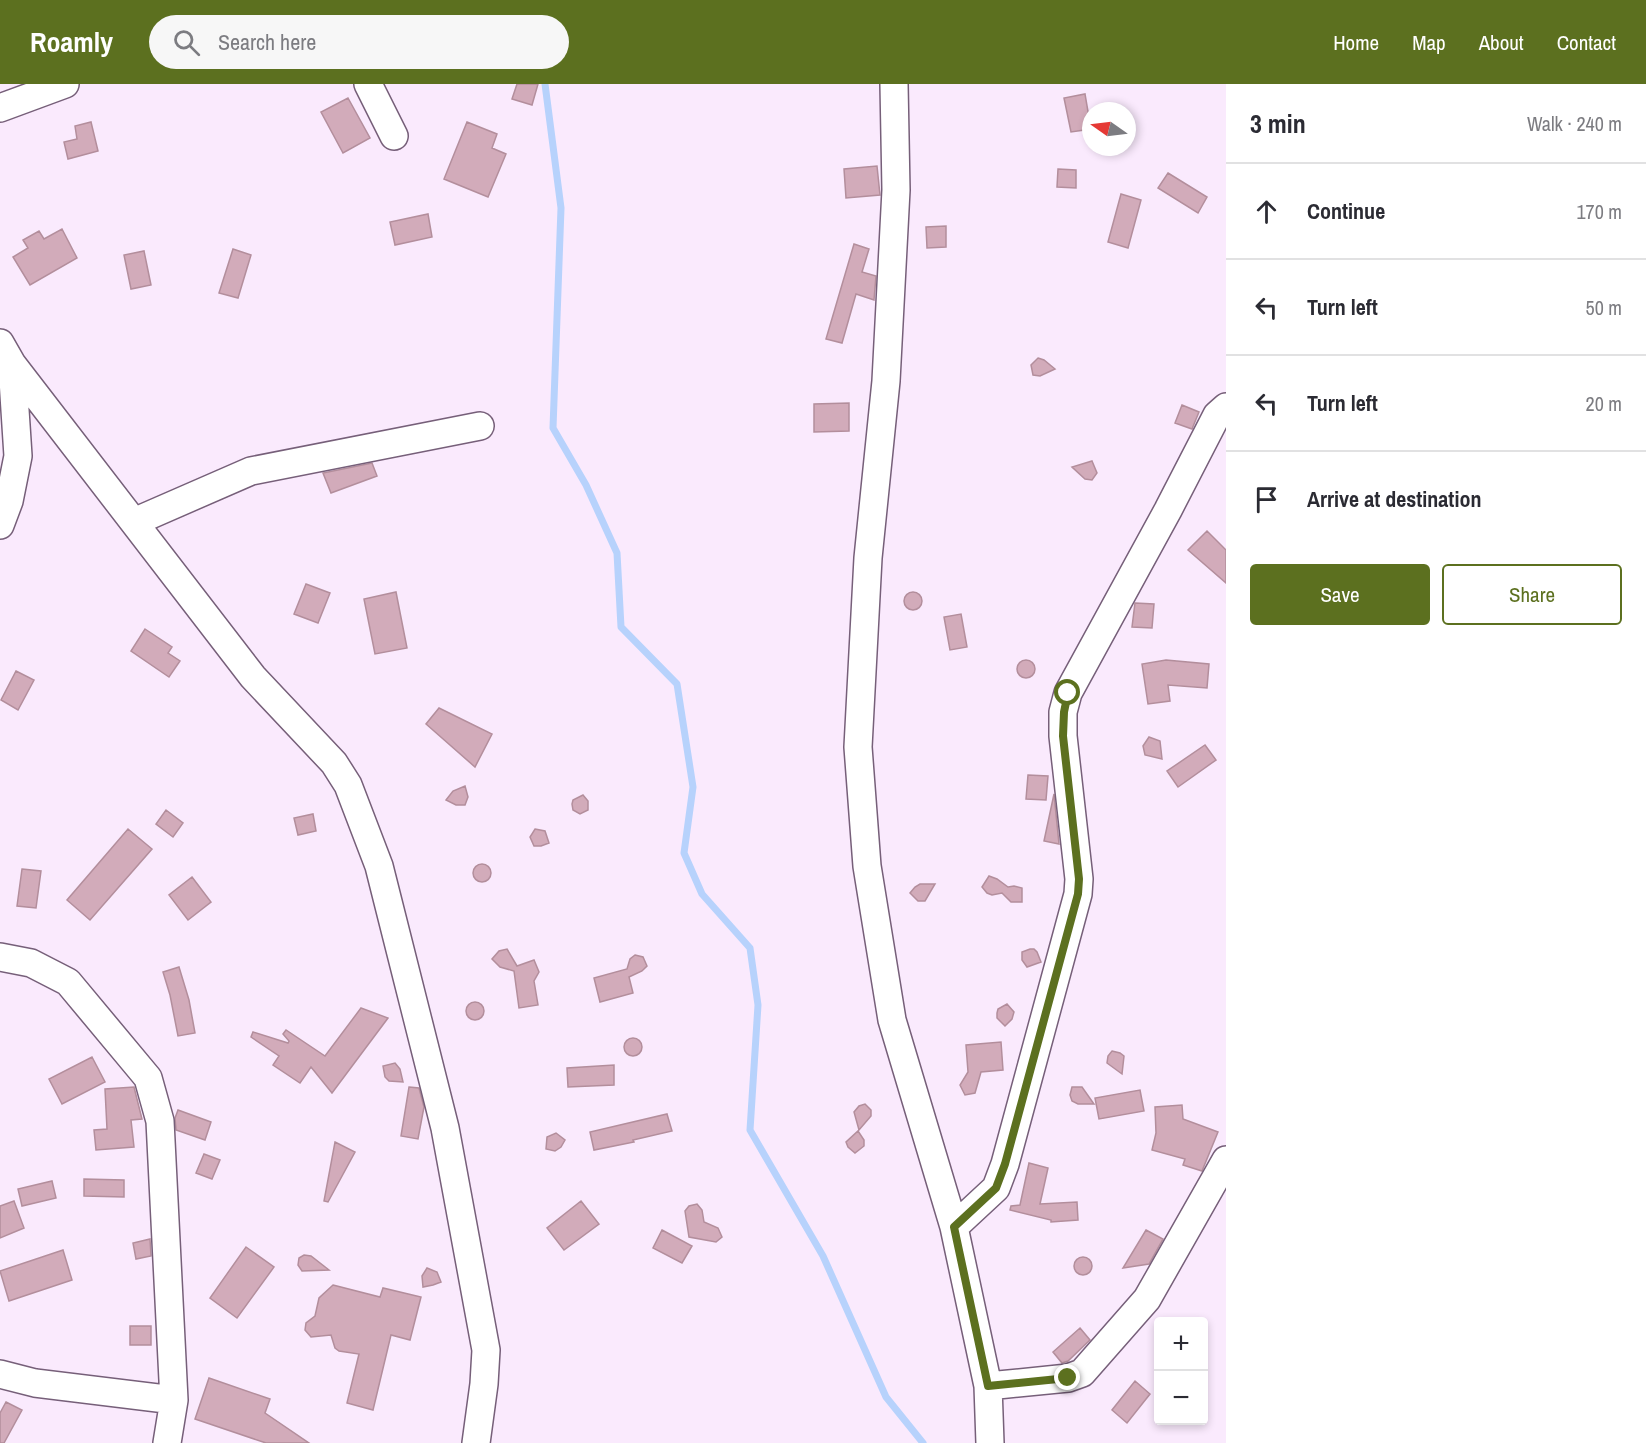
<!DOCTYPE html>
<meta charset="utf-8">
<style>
body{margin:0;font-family:"Archivo Narrow",sans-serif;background:#f7f7f7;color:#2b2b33}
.controls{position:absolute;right:18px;bottom:18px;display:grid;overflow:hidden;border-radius:6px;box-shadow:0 3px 9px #0003}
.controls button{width:54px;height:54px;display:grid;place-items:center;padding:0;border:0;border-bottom:2px solid #e1e1e2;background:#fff;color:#2b2b33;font:30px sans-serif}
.compass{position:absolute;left:1082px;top:18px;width:54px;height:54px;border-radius:50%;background:#fff;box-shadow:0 3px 9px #0003;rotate:284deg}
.stop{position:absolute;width:18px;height:18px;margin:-14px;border:4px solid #5c701f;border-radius:50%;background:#fff}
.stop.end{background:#5c701f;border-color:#fff;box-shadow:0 2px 6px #0008}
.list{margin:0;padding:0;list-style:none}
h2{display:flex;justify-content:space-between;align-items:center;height:78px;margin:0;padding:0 24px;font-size:26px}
h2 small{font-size:20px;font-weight:400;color:#7c7c81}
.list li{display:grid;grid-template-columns:39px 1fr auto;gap:18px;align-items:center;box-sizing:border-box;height:96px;padding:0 24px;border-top:2px solid #e1e1e2}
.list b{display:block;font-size:22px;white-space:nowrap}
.list em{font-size:20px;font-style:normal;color:#7c7c81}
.actions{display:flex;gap:12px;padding:18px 24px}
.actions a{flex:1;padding:14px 0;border:2px solid #5c701f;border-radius:6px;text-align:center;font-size:21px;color:#5c701f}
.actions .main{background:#5c701f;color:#fff}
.icon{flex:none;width:33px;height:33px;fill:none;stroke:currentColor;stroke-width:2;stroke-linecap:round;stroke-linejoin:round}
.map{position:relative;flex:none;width:1226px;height:1359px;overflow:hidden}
header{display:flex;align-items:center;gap:36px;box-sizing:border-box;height:84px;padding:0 30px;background:#5c701f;color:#fff}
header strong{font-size:28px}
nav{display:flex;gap:33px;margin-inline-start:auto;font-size:21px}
.search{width:420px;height:54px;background:#f7f7f7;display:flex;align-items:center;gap:15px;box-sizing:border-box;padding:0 21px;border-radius:33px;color:#7c7c81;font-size:22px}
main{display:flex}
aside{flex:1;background:#fff}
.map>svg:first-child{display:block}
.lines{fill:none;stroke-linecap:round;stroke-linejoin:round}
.stream{stroke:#b7d2fc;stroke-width:7}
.building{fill:#d2abba;stroke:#b38e9c;stroke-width:1.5}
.minor-casing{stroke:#765f79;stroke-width:30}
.minor{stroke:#fff;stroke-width:27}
.route{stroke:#5c701f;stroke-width:8}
</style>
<header>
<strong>Roamly</strong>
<div class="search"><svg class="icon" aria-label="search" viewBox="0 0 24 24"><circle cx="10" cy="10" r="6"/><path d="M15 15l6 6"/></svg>Search here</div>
<nav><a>Home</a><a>Map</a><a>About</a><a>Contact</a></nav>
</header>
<main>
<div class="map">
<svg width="1226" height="1359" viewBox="0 0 1226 1359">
<rect width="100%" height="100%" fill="#faeafd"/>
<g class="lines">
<path class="stream" d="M545 0 561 124 553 344 586 401 617 469 621 543 677 600 693 703 684 769 702 810 750 864 758 921 750 1046 823 1172 886 1313 923 1359"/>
</g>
<path class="building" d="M517 0H538L532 21 512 15Z
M1085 10 1091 45 1071 48 1064 14Z
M348 14 370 54 343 69 321 28Z
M91 38 98 67 68 75 64 58 77 55 75 42Z
M467 38 497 50 492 64 506 70 488 113 444 95Z
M877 82 880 111 846 114 844 85Z
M1058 85 1076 86V104L1057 103Z
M1168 89 1207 113 1198 129 1158 104Z
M1121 110 1141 116 1128 164 1108 158Z
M428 130 432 153 395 161 390 138Z
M946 142V163L927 164 926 143Z
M62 145 77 174 30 201 13 173 28 164 23 156 39 147 44 155Z
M854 160 869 165 862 188 876 192 874 216 856 210 842 259 826 255Z
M233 165 251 171 238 214 219 209Z
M144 167 151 201 131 205 124 171Z
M1038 274 1044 276 1055 285 1040 292 1033 291 1031 281Z
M849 319V347L814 348V320Z
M1182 321 1199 328 1192 345 1175 339Z
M1092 377 1097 389 1092 396 1085 395 1072 383Z
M372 379 377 392 331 409 323 389Z
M1207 447 1226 466V499L1188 466Z
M306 500 330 509 318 539 294 530Z
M396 508 407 564 375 570 364 515Z
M904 517a9 9 0 1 1 18 0a9 9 0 1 1-18 0Z
M1135 519 1154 520 1152 544 1132 543Z
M961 530 967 563 950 566 944 533Z
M145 545 172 563 168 569 180 577 169 593 131 567Z
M1166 576 1209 580 1207 604 1168 601 1170 617 1148 620 1142 580Z
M1017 585a9 9 0 1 1 18 0a9 9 0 1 1-18 0Z
M16 587 34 596 18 626 1 616Z
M439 624 492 650 475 683 426 640Z
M1149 653 1160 657 1162 675 1145 671 1143 662Z
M1205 661 1216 676 1178 703 1167 687Z
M1028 691 1048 692 1046 716 1026 715Z
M465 702 468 713 465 721H456L446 716 453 707Z
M1054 710 1059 760 1044 757Z
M583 711 588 717V726L580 730 573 726 572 720 573 716Z
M166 726 183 739 173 753 156 740Z
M313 730 316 747 298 751 294 734Z
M128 745 152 765 90 836 67 816Z
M535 745 545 747 549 759 541 762H534L530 753Z
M473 789a9 9 0 1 1 18 0a9 9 0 1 1-18 0Z
M22 785 41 787 36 824 17 822Z
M989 792 997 795 1008 803 1014 802 1022 804V818H1011L1002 809 992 811 987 809 982 803Z
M192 793 211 818 188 836 169 811Z
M920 800H935L925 817H918L910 809 915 803Z
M507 865 517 882 534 876 539 888 534 897 538 921 519 924 514 887 500 883 492 875 499 867Z
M1030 865H1034L1037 868 1041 878 1027 883 1022 876V868Z
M635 871 643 873 647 882 642 887 629 893 633 909 600 918 594 894 627 885 630 875Z
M179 883 189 916 195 949 178 952 170 911 163 888Z
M466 927a9 9 0 1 1 18 0a9 9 0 1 1-18 0Z
M1007 920 1014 928 1012 935 1005 942 997 934V929L998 925Z
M361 924 388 934 332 1009 311 983 300 999 273 981 279 972 251 953 253 948 288 959 289 957 283 950 286 946 325 972Z
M624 963a9 9 0 1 1 18 0a9 9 0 1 1-18 0Z
M1001 958 1003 986 981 988 975 1009 965 1011 960 1001 968 988 966 961Z
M1112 967 1120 969 1124 972 1122 990 1107 979 1108 972Z
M92 973 105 998 62 1020 49 995Z
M395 979 400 985 403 998 389 997 385 993 383 982Z
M614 981V1001L568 1003 567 984Z
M134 1003 142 1035 131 1036 134 1063 96 1066 94 1046 107 1045 105 1005Z
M409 1003 419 1004 424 1023 418 1055 401 1052Z
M1072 1003H1082L1094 1020H1078L1072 1017 1070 1011Z
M1140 1006 1144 1027 1099 1035 1095 1014Z
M865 1020 871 1026V1032L859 1046 854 1028 859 1022Z
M1182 1021 1183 1035 1218 1048 1202 1087 1183 1081 1185 1075 1152 1066 1156 1049 1155 1023Z
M178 1026 211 1038 205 1056 176 1046 175 1034Z
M667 1030 672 1047 633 1056 634 1058 594 1066 590 1048Z
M858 1047 864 1056V1062L855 1069 848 1063 846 1058Z
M556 1049 565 1056 561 1063 555 1067 546 1065 547 1053Z
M335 1058 355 1068 328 1118 324 1117Z
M204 1070 220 1076 212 1095 196 1089Z
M1029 1079 1048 1084 1040 1120 1077 1118 1078 1136 1051 1138V1136L1010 1126 1011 1122 1020 1121Z
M84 1095 124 1096V1113L84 1112Z
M52 1097 56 1114 22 1122 18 1105Z
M14 1117 24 1144 0 1154V1122Z
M581 1117 599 1140 564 1166 547 1144Z
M697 1120 702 1126 704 1138 718 1144 722 1153 716 1158 689 1153 685 1127 689 1122Z
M662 1146 692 1162 682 1179 653 1164Z
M1146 1146 1163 1155 1149 1180 1123 1184Z
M150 1155 151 1172 136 1175 133 1159Z
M246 1163 274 1183 237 1234 210 1214Z
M63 1166 72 1196 9 1217 0 1187Z
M304 1171 311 1172 329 1186 302 1187 298 1181 299 1174Z
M1074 1182a9 9 0 1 1 18 0a9 9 0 1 1-18 0Z
M427 1184 437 1188 441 1198 433 1201 423 1203 422 1192Z
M333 1201 380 1213 383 1204 421 1213 410 1256 391 1251 373 1326 347 1319 359 1270 339 1267 335 1264 331 1251 311 1253 305 1246 306 1239 315 1232 319 1214Z
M130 1242H151V1261H130Z
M1080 1244 1090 1256 1068 1277 1062 1279 1053 1268Z
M209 1294 270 1315 265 1329 309 1359H266L195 1335Z
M1135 1297 1150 1310 1127 1339 1112 1326Z
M6 1318 22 1326 4 1359H0V1329Z"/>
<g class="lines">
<g class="minor-casing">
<path id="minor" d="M368 0 394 52
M894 0 896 106 886 297 868 474 858 663 867 782 892 936 954 1143 988 1302 990 1359
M0 24 65 0
M0 259 12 280 253 593 334 679 348 701 379 782 445 1044 486 1266 484 1300 476 1359
M134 438 251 387 480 342
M0 441 9 417 18 372 12 280
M0 873 31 879 68 898 148 994 160 1037 174 1316 167 1359
M954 1143 996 1104 1005 1080 1078 810 1079 795 1063 652V628L1068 609 1168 426 1217 331 1226 323
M0 1290 35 1299 174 1316
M988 1302 1068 1294 1082 1289 1147 1215 1226 1076"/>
</g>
<use href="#minor" class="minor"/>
</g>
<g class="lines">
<path class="route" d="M1068 609 1064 628 1063 652 1079 795 1078 810 1005 1080 996 1104 954 1143 988 1302 1068 1294"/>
</g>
</svg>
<div class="controls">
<button>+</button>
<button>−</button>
</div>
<svg class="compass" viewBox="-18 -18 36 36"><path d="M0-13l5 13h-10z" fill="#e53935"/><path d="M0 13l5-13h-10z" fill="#7c7c81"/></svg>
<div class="stop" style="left:1068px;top:609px"></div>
<div class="stop end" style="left:1068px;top:1294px"></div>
</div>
<aside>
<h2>3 min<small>Walk · 240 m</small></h2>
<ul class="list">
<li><svg class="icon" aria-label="ahead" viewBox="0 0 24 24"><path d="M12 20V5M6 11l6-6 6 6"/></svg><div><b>Continue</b></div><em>170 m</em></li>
<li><svg class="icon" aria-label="left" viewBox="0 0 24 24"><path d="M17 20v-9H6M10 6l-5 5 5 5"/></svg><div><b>Turn left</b></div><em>50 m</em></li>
<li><svg class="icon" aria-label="left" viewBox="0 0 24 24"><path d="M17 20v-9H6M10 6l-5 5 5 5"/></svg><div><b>Turn left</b></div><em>20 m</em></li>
<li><svg class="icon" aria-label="arrive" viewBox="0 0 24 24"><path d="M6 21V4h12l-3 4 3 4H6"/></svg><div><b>Arrive at destination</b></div></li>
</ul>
<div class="actions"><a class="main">Save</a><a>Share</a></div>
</aside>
</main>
